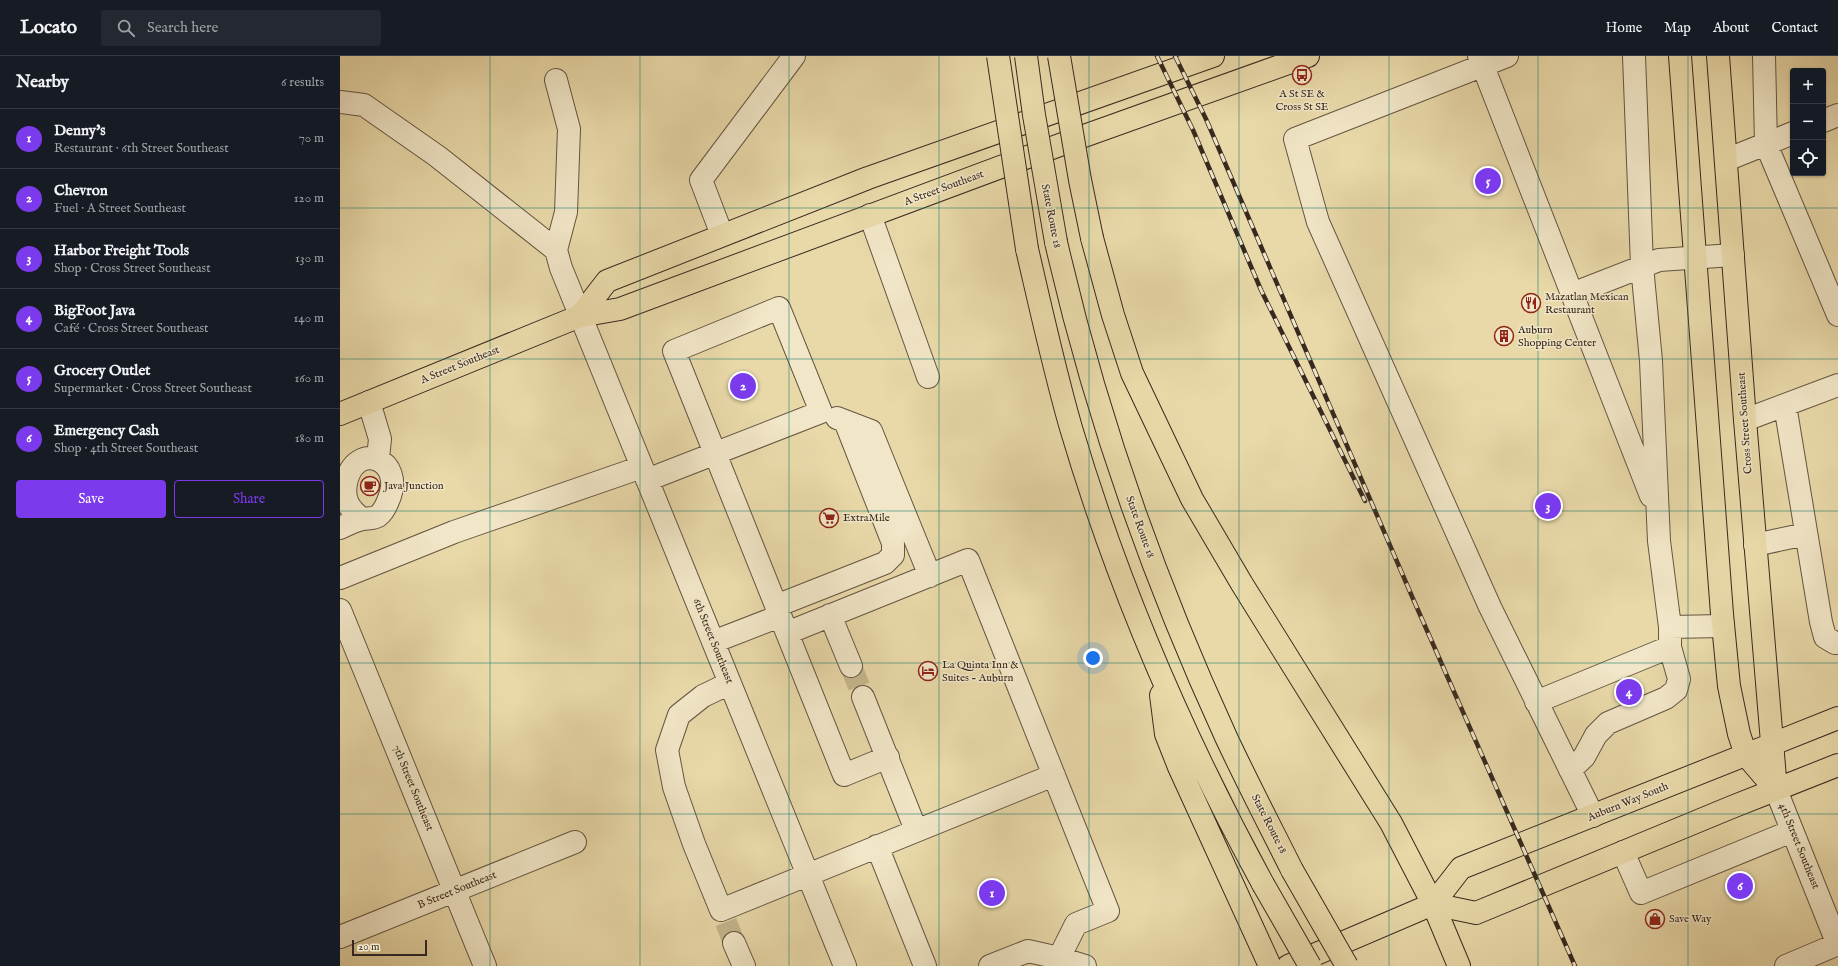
<!DOCTYPE html>
<meta charset="utf-8">
<style>
body{margin:0;font-family:"IM FELL English",serif;background:#242831;color:#f1f3f6}
.controls{position:absolute;right:12px;top:12px;display:grid;overflow:hidden;border-radius:4px;box-shadow:0 1px 3px #0004}
.controls button{width:36px;height:36px;display:grid;place-items:center;padding:0;border:0;border-bottom:1px solid #363941;background:#171b24;color:#f1f3f6;font:20px sans-serif}
.scale{position:absolute;left:12px;bottom:10px;width:75px;box-sizing:border-box;padding-left:4px;border:2px solid #37291f;border-top:0;font-size:11px;line-height:14px;white-space:nowrap;color:#37291f;-webkit-text-stroke:3px #f1e6c7;paint-order:stroke}
.you{position:absolute;left:753px;top:602px;width:14px;height:14px;margin:-10px;border:3px solid #fff;border-radius:50%;background:#1a73e8;box-shadow:0 0 0 6px #1a73e833}
.badge{display:grid;place-items:center;width:26px;height:26px;border-radius:50%;background:#7c3aed;color:#fff;font-size:13px;font-weight:700}
.pin{position:absolute;translate:-50% -50%;border:2px solid #fff;box-shadow:0 1px 4px #0006}
.list{margin:0;padding:0;list-style:none}
h2{display:flex;justify-content:space-between;align-items:center;height:52px;margin:0;padding:0 16px;font-size:17px}
h2 small{font-size:13px;font-weight:400;color:#9ea1a6}
.list li{display:grid;grid-template-columns:26px 1fr auto;gap:12px;align-items:center;box-sizing:border-box;height:60px;padding:0 16px;border-top:1px solid #363941}
.list b{display:block;font-size:15px;white-space:nowrap}
.list p{margin:0;font-size:13px;white-space:nowrap;color:#9ea1a6}
.list em{font-size:13px;font-style:normal;color:#9ea1a6}
.actions{display:flex;gap:8px;padding:12px 16px}
.actions a{flex:1;padding:9px 0;border:1px solid #7c3aed;border-radius:4px;text-align:center;font-size:14px;color:#7c3aed}
.actions .main{background:#7c3aed;color:#fff}
.icon{flex:none;width:22px;height:22px;fill:none;stroke:currentColor;stroke-width:2;stroke-linecap:round;stroke-linejoin:round}
.map{position:relative;flex:none;width:1498px;height:910px;overflow:hidden}
header{display:flex;align-items:center;gap:24px;box-sizing:border-box;height:56px;padding:0 20px;background:#171b24;border-bottom:1px solid #363941}
header strong{font-size:19px}
nav{display:flex;gap:22px;margin-inline-start:auto;font-size:14px}
.search{width:280px;height:36px;background:#242831;display:flex;align-items:center;gap:10px;box-sizing:border-box;padding:0 14px;border-radius:4px;color:#9ea1a6;font-size:15px}
main{display:flex}
aside{flex:1;background:#171b24}
.map>svg:first-child{display:block}
.lines{fill:none;stroke-linecap:round;stroke-linejoin:round}
.minor-tunnel{stroke:#c5b68d;stroke-width:22;stroke-dasharray:22 11;stroke-linecap:butt}
.minor-casing{stroke:#645542;stroke-width:24}
.major-casing{stroke:#37291f;stroke-width:24}
.highway-casing{stroke:#37291f;stroke-width:24}
.minor{stroke:#f1e6c7;stroke-width:22}
.major{stroke:#e9d9a9;stroke-width:22}
.highway{stroke:#e9d9a9;stroke-width:22}
.rail-casing{stroke:#37291f;stroke-width:4.5}
.rail{stroke:#f1e6c7;stroke-width:3;stroke-dasharray:9;stroke-linecap:butt}
.highway-bridge-casing{stroke:#37291f;stroke-width:24;stroke-linecap:butt}
.highway-bridge{stroke:#e9d9a9;stroke-width:22}
.grid{fill:none;stroke:#0f766e;stroke-width:1;stroke-opacity:0.55}
.labels{text-anchor:middle;dominant-baseline:central;stroke-width:3;stroke-linejoin:round;paint-order:stroke}
.poi-label{font-size:11px;fill:#37291f;stroke:#f1e6c7;text-anchor:start}
.street-label{font-size:11px;fill:#37291f;stroke:#f1e6c7}
</style>
<header>
<strong>Locato</strong>
<div class="search"><svg class="icon" aria-label="search" viewBox="0 0 24 24"><circle cx="10" cy="10" r="6"/><path d="M15 15l6 6"/></svg>Search here</div>
<nav><a>Home</a><a>Map</a><a>About</a><a>Contact</a></nav>
</header>
<main>
<aside>
<h2>Nearby<small>6 results</small></h2>
<ul class="list">
<li><span class="badge">1</span><div><b>Denny's</b><p>Restaurant · 6th Street Southeast</p></div><em>70 m</em></li>
<li><span class="badge">2</span><div><b>Chevron</b><p>Fuel · A Street Southeast</p></div><em>120 m</em></li>
<li><span class="badge">3</span><div><b>Harbor Freight Tools</b><p>Shop · Cross Street Southeast</p></div><em>130 m</em></li>
<li><span class="badge">4</span><div><b>BigFoot Java</b><p>Café · Cross Street Southeast</p></div><em>140 m</em></li>
<li><span class="badge">5</span><div><b>Grocery Outlet</b><p>Supermarket · Cross Street Southeast</p></div><em>160 m</em></li>
<li><span class="badge">6</span><div><b>Emergency Cash</b><p>Shop · 4th Street Southeast</p></div><em>180 m</em></li>
</ul>
<div class="actions"><a class="main">Save</a><a>Share</a></div>
</aside>
<div class="map">
<svg width="1498" height="910" viewBox="0 0 1498 910">
<rect width="100%" height="100%" fill="#e9d9a9"/>
<filter id="stains"><feTurbulence type="fractalNoise" baseFrequency=".005" numOctaves="4"/><feColorMatrix values="0 0 0 0 .2 0 0 0 0 .09 0 0 0 0 .02 0 0 0 .5 -.17"/></filter>
<radialGradient id="worn" r=".72"><stop offset=".6" stop-color="#630" stop-opacity="0"/><stop offset="1" stop-color="#630" stop-opacity=".3"/></radialGradient>
<g class="lines">
<path class="minor-tunnel" d="M511 610 523 641
M386 866 394 887"/>
<g class="minor-casing">
<path id="minor" d="M1139 0 1311 440
M1167 0 955 83 978 166 1150 551 1253 760
M1424 0 1426 88 1498 259
M216 24 229 73 226 156 216 194 221 212 505 910
M0 46 24 49 97 100 216 194
M1483 65 1498 59
M1386 104 1453 77
M530 159 588 321
M382 179 361 124 454 0
M1232 238 1319 204 1393 199
M29 346 40 383 38 402
M1445 349 1481 566 1485 581 1495 587H1498
M497 362 531 375 590 520
M1405 364 1498 329
M307 424 481 356 439 252 334 295C390 436 447 577 504 719L548 701
M0 472C7 469 15 464 23 463 28 462 33 463 38 460 42 457 46 450 48 445 67 403 15 383 6 427 3 444 9 453 22 463
M1415 489 1466 478
M0 522 114 476 302 411
M436 550 545 507 553 499V487L505 365
M0 554 145 910
M490 559 511 610
M1330 571 1383 570
M447 577 628 504 768 855 736 868 719 902 688 895 650 910
M373 586 440 560
M390 627 363 640 339 659 327 694 334 731 354 788 381 854 714 719
M523 641 576 774
M1196 646 1330 591
M1230 714 1244 701 1256 679 1268 667 1326 642 1336 634 1339 623 1330 591V571L1319 485 1311 305 1302 210 1294 0
M1436 734 1498 889
M537 790 585 910
M1283 796 1301 837 1452 775
M0 881 235 786
M394 887 404 910
M719 902 745 910
M1446 910 1498 888"/>
</g>
<g class="major-casing">
<path id="major" d="M1340 0 1382 558 1389 630 1399 678 1406 699 1436 734
M1378 0 1405 364 1436 734
M240 260 267 225 528 122 873 0
M0 358 240 260 280 253 744 80 968 0
M1093 848 1136 857 1392 751 1498 709
M948 910 1093 848 1121 812 1498 662"/>
</g>
<g class="highway-casing">
<path id="highway" d="M752 182 773 259 792 317 852 443 902 528 1051 767 1093 848 1119 910
M716 186C755 357 813 522 886 681 907 726 930 770 952 814
M687 193C701 253 714 313 731 372 778 531 844 683 923 828
M821 639 826 678 839 711 930 910"/>
</g>
<use href="#minor" class="minor"/>
<use href="#major" class="major"/>
<use href="#highway" class="highway"/>
<g class="rail-casing">
<path id="rail" d="M817 0 853 74 921 234 1025 445
M835 0 866 63 1074 545 1235 910"/>
</g>
<use href="#rail" class="rail"/>
<g class="highway-bridge-casing">
<path id="highway-bridge" d="M658 0 687 193
M686 0 694 59 716 186
M719 0 740 124 752 182
M952 814 1007 910
M923 828 970 910"/>
</g>
<use href="#highway-bridge" class="highway-bridge"/>
</g>
<path class="grid" d="M150 0V910M300 0V910M449 0V910M599 0V910M749 0V910M899 0V910M1049 0V910M1198 0V910M1348 0V910M0 152H1498M0 303H1498M0 455H1498M0 607H1498M0 758H1498"/>
<defs>
<g id="bus-ring" transform="scale(1)"><circle r="9.5" fill="#f1e6c7" stroke="#8f2418" stroke-width="1.5"/><path d="M-5-6H5V4H4V6H2V4H-2V6H-4V4H-5ZM-3.5-4V0h7V-4ZM-3.5 1.2v1.5H-2V1.2ZM2 1.2v1.5H3.5V1.2Z" fill="#8f2418"/></g>
<g id="restaurant-ring" transform="scale(1)"><circle r="9.5" fill="#f1e6c7" stroke="#8f2418" stroke-width="1.5"/><path d="M-5-6h1v4h1v-4h1v4h1v-4h1v5L-1.5 .5V6h-2V.5L-5-1ZM5-6V6H3V1.5H1.5Q1.5-4 5-6Z" fill="#8f2418"/></g>
<g id="building-ring" transform="scale(1)"><circle r="9.5" fill="#f1e6c7" stroke="#8f2418" stroke-width="1.5"/><path d="M-4-6H4V6H1V3H-1V6H-4ZM-2.5-4.3h1.7v1.8h-1.7ZM.8-4.3h1.7v1.8H.8ZM-2.5-1h1.7V.8h-1.7ZM.8-1h1.7V.8H.8Z" fill="#8f2418"/></g>
<g id="cafe-ring" transform="scale(1)"><circle r="9.5" fill="#f1e6c7" stroke="#8f2418" stroke-width="1.5"/><path d="M-5.5-4.5H6V0H3Q3 3.5 0 3.5H-2.5Q-5.5 3.5-5.5 0ZM3-3.2v2h1.7v-2ZM-6 4.5H4V6H-6Z" fill="#8f2418"/></g>
<g id="supermarket-ring" transform="scale(1)"><circle r="9.5" fill="#f1e6c7" stroke="#8f2418" stroke-width="1.5"/><path d="M-6-5.5h2.5l.6 2H6L4.5 2H-2.5L-4.4-4H-6ZM-1.5 3.2a1.3 1.3 0 1 0 .1 0ZM3 3.2a1.3 1.3 0 1 0 .1 0Z" fill="#8f2418"/></g>
<g id="hotel-ring" transform="scale(1)"><circle r="9.5" fill="#f1e6c7" stroke="#8f2418" stroke-width="1.5"/><path d="M-6-4.5h1.5V1H6V5H4.5V3h-9V5H-6ZM-4 0a1.8 1.8 0 1 1 3.6 0ZM.5 0V-2.5h3Q6-2.5 6 0Z" fill="#8f2418"/></g>
<g id="shop-ring" transform="scale(1)"><circle r="9.5" fill="#f1e6c7" stroke="#8f2418" stroke-width="1.5"/><path d="M-5-2.5h2.3a2.7 3.5 0 0 1 5.4 0H5L5.5 6h-11ZM-1.5-2.5h3a1.5 2.3 0 0 0-3 0Z" fill="#8f2418"/></g>
</defs>
<g fill-rule="evenodd">
<use href="#bus-ring" x="962" y="19"/>
<use href="#restaurant-ring" x="1191" y="247"/>
<use href="#building-ring" x="1164" y="280"/>
<use href="#cafe-ring" x="30" y="430"/>
<use href="#supermarket-ring" x="489" y="462"/>
<use href="#hotel-ring" x="588" y="615"/>
<use href="#shop-ring" x="1315" y="863"/>
</g>
<g class="labels">
<g class="poi-label">
<text x="962" y="38" text-anchor="middle">A St SE &amp;<tspan x="962" dy="13">Cross St SE</tspan></text>
<text x="1205" y="241">Mazatlan Mexican<tspan x="1205" dy="13">Restaurant</tspan></text>
<text x="1178" y="274">Auburn<tspan x="1178" dy="13">Shopping Center</tspan></text>
<text x="44" y="430">Java Junction</text>
<text x="503" y="462">ExtraMile</text>
<text x="602" y="609">La Quinta Inn &amp;<tspan x="602" dy="13">Suites - Auburn</tspan></text>
<text x="1329" y="863">Save Way</text>
</g>
<g class="street-label">
<text transform="translate(604 132) rotate(-20)">A Street Southeast</text>
<text transform="translate(711 160) rotate(79)">State Route 18</text>
<text transform="translate(120 309) rotate(-22)">A Street Southeast</text>
<text transform="translate(1405 367) rotate(-94)">Cross Street Southeast</text>
<text transform="translate(800 471) rotate(70)">State Route 18</text>
<text transform="translate(373 585) rotate(68)">6th Street Southeast</text>
<text transform="translate(73 732) rotate(68)">7th Street Southeast</text>
<text transform="translate(1288 746) rotate(-22)">Auburn Way South</text>
<text transform="translate(929 768) rotate(63)">State Route 18</text>
<text transform="translate(1459 790) rotate(68)">4th Street Southeast</text>
<text transform="translate(117 834) rotate(-22)">B Street Southeast</text>
</g>
</g>
<rect width="100%" height="100%" filter="url(#stains)"/>
<rect width="100%" height="100%" fill="url(#worn)"/>
</svg>
<div class="controls">
<button>+</button>
<button>−</button>
<button><svg class="icon" aria-label="locate" viewBox="0 0 24 24"><circle cx="12" cy="12" r="6"/><path d="M12 2v4M12 18v4M2 12h4M18 12h4"/></svg></button>
</div>
<div class="scale">20 m</div>
<div class="you"></div>
<div class="pin badge" style="left:652px;top:837px">1</div>
<div class="pin badge" style="left:403px;top:330px">2</div>
<div class="pin badge" style="left:1208px;top:450px">3</div>
<div class="pin badge" style="left:1289px;top:636px">4</div>
<div class="pin badge" style="left:1148px;top:125px">5</div>
<div class="pin badge" style="left:1400px;top:830px">6</div>
</div>
</main>
